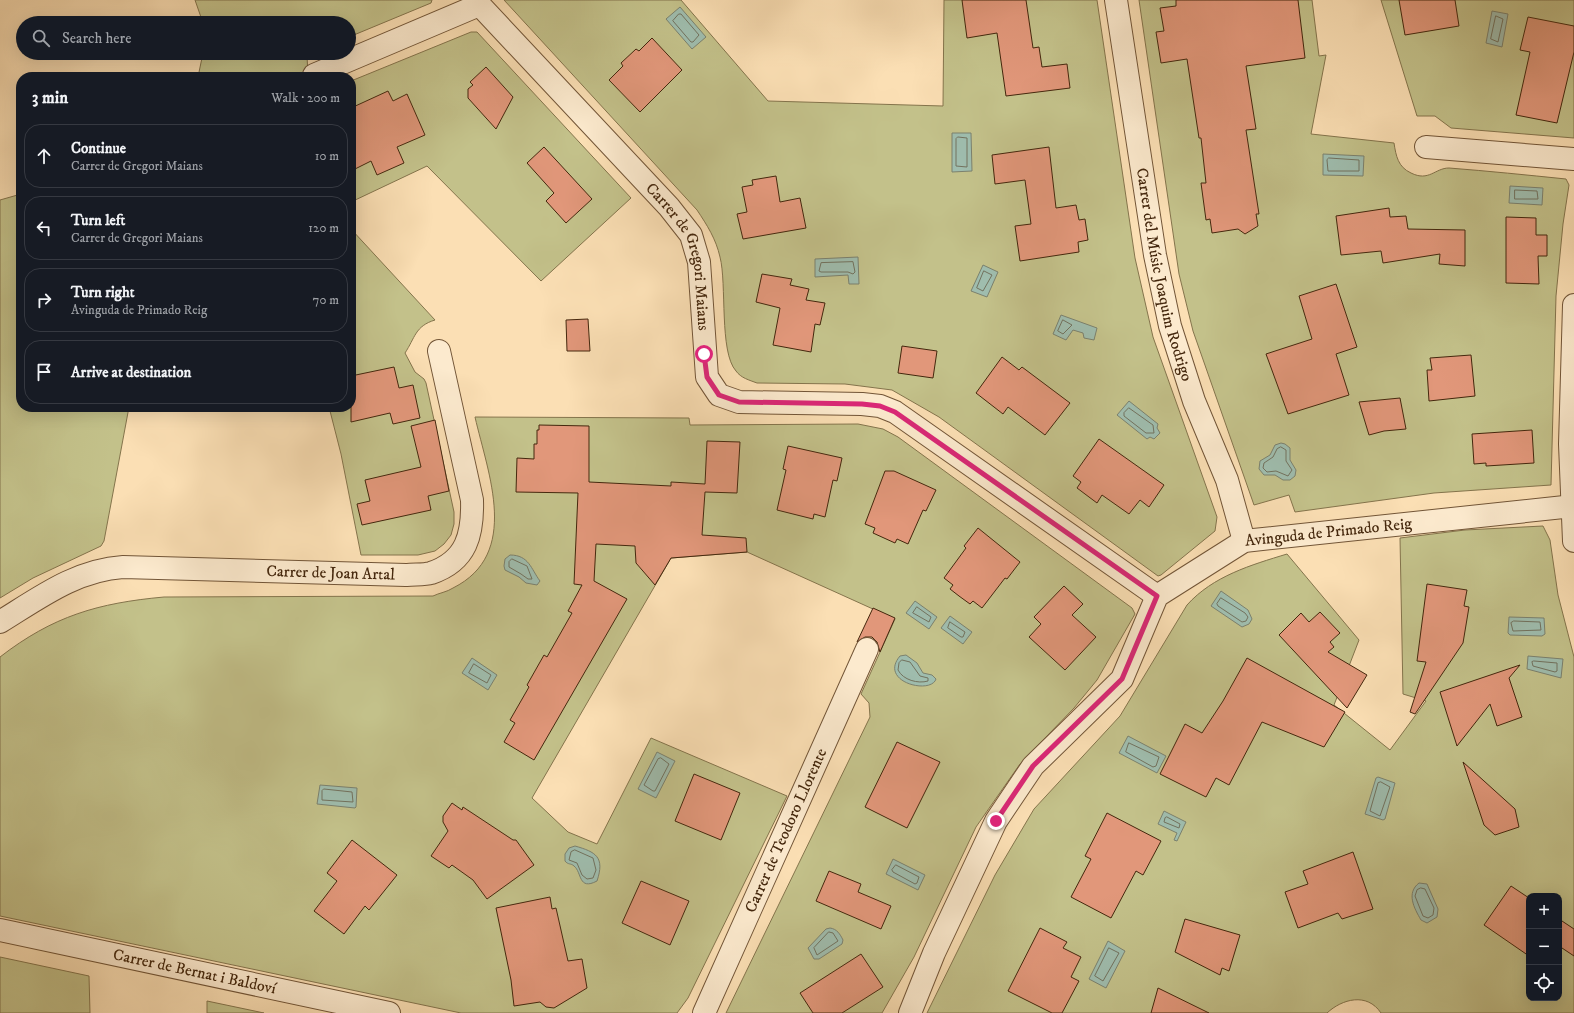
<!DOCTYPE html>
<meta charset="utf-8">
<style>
body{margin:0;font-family:"IM FELL DW Pica",serif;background:#20242c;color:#f1f3f6}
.controls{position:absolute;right:12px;bottom:12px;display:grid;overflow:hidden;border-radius:8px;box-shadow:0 4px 16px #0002}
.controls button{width:36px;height:36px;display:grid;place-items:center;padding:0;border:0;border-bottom:1px solid #363941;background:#171b24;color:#f1f3f6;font:20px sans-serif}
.stop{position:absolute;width:12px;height:12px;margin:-9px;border:3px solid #db2777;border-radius:50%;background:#fff}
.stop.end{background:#db2777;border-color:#fff;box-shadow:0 1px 4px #0008}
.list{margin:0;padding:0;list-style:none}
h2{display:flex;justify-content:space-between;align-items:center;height:52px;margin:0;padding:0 16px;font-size:17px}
h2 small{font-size:13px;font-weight:400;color:#9ea1a6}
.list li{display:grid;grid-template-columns:26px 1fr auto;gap:12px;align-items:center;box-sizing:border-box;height:64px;margin:0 8px 8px;padding:0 8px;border:1px solid #363941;border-radius:16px}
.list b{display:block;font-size:15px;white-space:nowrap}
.list p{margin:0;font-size:13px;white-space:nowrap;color:#9ea1a6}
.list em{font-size:13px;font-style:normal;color:#9ea1a6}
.icon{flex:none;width:22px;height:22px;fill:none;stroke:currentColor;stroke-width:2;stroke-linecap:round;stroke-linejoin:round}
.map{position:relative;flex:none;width:1574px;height:1013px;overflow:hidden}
.search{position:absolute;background:#171b24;box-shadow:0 4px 16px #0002;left:16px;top:16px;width:340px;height:44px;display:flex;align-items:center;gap:10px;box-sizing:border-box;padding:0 14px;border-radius:22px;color:#9ea1a6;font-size:15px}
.panel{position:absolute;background:#171b24;box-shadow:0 4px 16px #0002;left:16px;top:72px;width:340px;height:340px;border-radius:16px}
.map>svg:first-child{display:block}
.green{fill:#c3c18a;stroke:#84744c;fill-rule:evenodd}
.water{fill:#9fbdae;stroke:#7b816e}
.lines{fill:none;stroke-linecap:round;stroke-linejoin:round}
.shore{stroke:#72725e;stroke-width:1}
.building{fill:#e1977a;stroke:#44270d}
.street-casing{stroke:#725537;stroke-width:24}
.street{stroke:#fceace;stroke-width:22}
.route{stroke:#db2777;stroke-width:5}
.labels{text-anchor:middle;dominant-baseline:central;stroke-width:3;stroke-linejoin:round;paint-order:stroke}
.street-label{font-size:16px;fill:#44270d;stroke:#fceace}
</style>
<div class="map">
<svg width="1574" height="1013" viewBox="0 0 1574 1013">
<rect width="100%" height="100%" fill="#fbdfb4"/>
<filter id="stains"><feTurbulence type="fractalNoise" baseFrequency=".005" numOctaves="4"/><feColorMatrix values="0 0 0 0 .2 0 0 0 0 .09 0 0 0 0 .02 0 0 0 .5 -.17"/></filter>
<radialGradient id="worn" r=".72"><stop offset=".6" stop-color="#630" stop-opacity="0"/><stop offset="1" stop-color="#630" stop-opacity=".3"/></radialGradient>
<path class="green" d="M195 0H432L431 3 349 37V23H203Z
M504 0H681L768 101 943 106 944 0H1097L1135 258 1153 337 1217 517 1215 531 1161 575 1158 576 939 417 892 390 845 384 757 383C749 380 741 378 736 371 719 352 727 284 720 257 716 239 707 225 697 210Z
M1139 0H1312L1319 56 1326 55 1311 134 1394 143C1396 156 1398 167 1411 173 1429 182 1435 168 1449 168 1488 171 1527 175 1566 179L1569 185 1563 224 1556 296 1551 485 1434 493 1295 512 1289 495 1254 505 1193 331 1179 274Z
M1381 0H1574V138L1451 128 1435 116H1417Z
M471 32H477L631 198 541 281 427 166 351 202V81Z
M203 53H310L307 55 308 77H198Z
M21 194V407H129L104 541 101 546 33 578 0 598V200Z
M351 229 435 320C415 326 415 338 405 353L415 372 424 379 426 383 454 512V524L451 535 444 544 435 551 418 555H361L341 454 329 407H351Z
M475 417 689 418 690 425 858 424 883 429 898 437 1132 608 1135 614 1097 680 1074 708 1020 764 976 827 914 957 882 1013H726L870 717 869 703 861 694 895 619 747 552 671 558 532 798 568 832 597 844 651 738 787 796 688 998 677 1013H461L0 916V657C53 616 98 603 164 597L433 596C439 593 447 592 453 588 521 554 488 474 475 417Z
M1543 526 1550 540 1558 595 1574 657V1013H1381C1367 992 1342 999 1327 1013H927L995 875 1034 809 1120 716 1187 605C1213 576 1251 565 1287 554L1359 640 1334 705 1390 750 1426 701 1403 694 1400 538 1465 530ZM1529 896H1559V998H1529Z
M0 957 89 976 90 1013H0Z
M207 1001 264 1013H207Z"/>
<path class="water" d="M680 7 706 37 692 49 666 19Z
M1492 11 1508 14 1502 47 1486 43Z
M952 133H971L972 171 952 172Z
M1323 154 1364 156 1363 176 1323 175Z
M1510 186 1543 188 1542 205 1509 203Z
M858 257 859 284H849L848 275 815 277V259Z
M983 265 998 272 987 297 971 291Z
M1061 315 1097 328 1094 340 1084 338 1083 333 1073 330 1066 340 1053 334Z
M1129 401 1158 424 1157 428 1160 433 1154 439 1150 437 1147 439 1117 415Z
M1281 443 1285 444 1290 448V460L1296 470 1295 476 1290 480H1283L1275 475H1264L1259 469 1260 461 1270 455 1275 445Z
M510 555C529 555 531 569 540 581L537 585 526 583 519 577 505 570 504 566 505 559Z
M1221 591 1248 610 1252 619 1249 624 1242 627 1211 606Z
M915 601 937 617 929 629 906 613Z
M950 616 972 632 963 644 941 628Z
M1509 617 1544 618 1545 634 1542 636 1510 635 1508 633Z
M906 655 917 663 923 673 932 675 936 679C931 695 878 682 900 656Z
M1528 656 1563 659 1561 678 1527 669Z
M472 658 497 675 488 690 462 673Z
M1128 736 1166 756 1157 773 1119 753Z
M657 752 675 761 656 798 638 789Z
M1378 777 1395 783 1385 819 1383 820 1365 814 1376 778Z
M320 785 357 788 356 807 355 808 317 804Z
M1164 811 1186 822 1177 841 1174 840 1177 833 1158 824Z
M575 846C596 852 605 857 597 881 578 891 582 872 574 866 571 863 568 865 565 861V854L569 848Z
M893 859 925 875 918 890 886 874Z
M1419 883 1427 884 1438 909 1437 917 1427 923 1421 920C1414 908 1406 893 1419 883Z
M830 928C837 929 840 934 843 940L842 944 819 959H814L808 948 826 929Z
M1108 941 1125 951 1106 988 1089 979Z"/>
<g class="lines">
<path class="shore" d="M679 14H681L699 35 693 42H691L673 21Z
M1496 16 1503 19 1498 42 1491 39Z
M958 137 967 138V167L956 166V139Z
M1329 158 1359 160V171H1328L1327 160Z
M1515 190 1537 191 1538 199H1515Z
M853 262 855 272 853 274 848 272H821L819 271 821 263Z
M984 271 992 275 983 291 977 288Z
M1063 320 1072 325 1063 334 1058 331Z
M1129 408 1153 425 1154 433H1146L1124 416V413Z
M1281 447 1286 450V461L1292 470 1288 476 1276 471 1267 472 1263 468 1264 463 1273 457 1277 449Z
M512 559 527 566 532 579H528L521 574 509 567V562Z
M1221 598 1245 613 1248 617 1246 621 1242 622 1218 606 1217 604Z
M917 607 931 617 929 622 913 613Z
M1514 621 1540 622 1541 630 1513 631 1511 623Z
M950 622 965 632 963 637H961L948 628Z
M902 660 910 662 920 676 928 678V681C918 684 903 680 898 670L899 663Z
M1534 661 1557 663V671L1555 672 1533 666 1532 662Z
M474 664 491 675 487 683 469 673Z
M1129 743 1159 757 1156 766 1153 767 1126 752Z
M661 758 669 764 655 791H653L644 785 658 759Z
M1381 782 1390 787 1380 816 1370 811 1378 783Z
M324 789 352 792 353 802 322 800V791Z
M1167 817 1180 824 1179 828 1164 822 1165 818Z
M575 850 593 858 596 870 593 878 587 879 582 875 577 863 569 860 571 852Z
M896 865 919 877 917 883 915 884 893 872 892 870Z
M1421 888 1425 889 1434 908 1433 915 1428 918 1423 916 1415 896 1417 890Z
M829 932 833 933 838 941 817 955 814 948Z
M1109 948 1119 953 1103 981 1095 976Z"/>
</g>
<path class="building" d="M962 0H1026L1033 48 1039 47 1042 67 1067 64 1070 88 1006 96 997 33 967 38Z
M1176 0H1298L1305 58 1246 66 1256 129 1246 130 1259 214H1256L1258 226 1245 234 1238 229 1212 233 1210 219 1206 220 1201 183H1206L1201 138H1199L1187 59 1161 63 1156 32 1164 31 1160 8 1176 6Z
M1399 0H1455L1459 26 1405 35Z
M1528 17 1574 26V52L1557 123 1516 115 1530 52 1520 50Z
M652 38 682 70 640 112 609 80 623 66 621 63 636 49 639 51Z
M486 67 513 97 496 129 468 98V89L473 85 470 82Z
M388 91 393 101 407 94 425 135 397 147 404 163 377 175 371 161 351 171V108Z
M544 147 592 199 566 223 546 201 554 193 527 163Z
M1049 147 1056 208 1076 205 1079 220 1085 219 1088 240 1078 242 1079 252 1020 261 1015 226 1031 224 1025 180 995 184 992 155Z
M776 176 780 202 800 198 806 228 743 239 737 214 747 212 742 187 753 185 752 180Z
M1389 208 1390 217 1406 216 1408 229 1465 230V266L1439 264 1440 254 1383 263 1381 251 1341 255 1336 216Z
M1506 217 1536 218V235H1547V256H1538L1539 284 1506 283Z
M762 274 792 279 790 285 809 289 806 300 825 303 820 325 815 324 811 352 773 345 780 308 756 302Z
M1336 284 1357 347 1336 354 1349 395 1288 414 1266 354 1312 339 1299 296Z
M588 319 590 351H567L566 320Z
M902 346 937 351 933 378 898 373Z
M1471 355 1475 396 1429 401 1427 370H1432L1430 358Z
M1002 357 1019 370 1022 367 1070 403 1045 435 1008 407 1003 414 976 393Z
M394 367 399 388 413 385 420 418 393 424 390 413 351 422V376Z
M1400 398 1406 429 1384 431 1369 435 1359 402Z
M435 420 449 491 428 496 431 510 362 525 357 504 370 501 365 480 421 467 411 426Z
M539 425 589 426V482L671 486V482L705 484 707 441 740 442 737 493 705 492 702 535 746 538 747 552 671 558 655 585 636 563 635 546 596 544 594 581 627 599 534 760 504 742 515 723 510 720 529 687 527 685 544 655 547 657 572 613 568 611 582 585 574 584 578 493 516 492 517 458 534 459V444H537V430H539Z
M1532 430 1534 463 1486 466V463L1474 464 1472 434Z
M1099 439 1164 485 1149 507 1140 500 1129 514 1102 495 1097 503 1077 488 1081 482 1073 476Z
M788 446 842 458 837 481 833 480 825 517 814 514 813 519 777 510 786 470 783 469Z
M885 471H894L936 490 926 511 923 510 908 544 897 539 895 543 873 533 875 528 865 524Z
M978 528 1020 562 1007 579 1005 578 982 608 973 601 970 604 959 596 950 589 953 585 944 578 966 548 964 546Z
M1427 584 1467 590 1464 606 1469 607 1463 643 1415 714 1410 712 1426 662 1417 661Z
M1064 586 1083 604 1072 615 1096 637 1065 670 1029 637 1041 624 1034 617Z
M873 608 895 618 880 652 877 642 872 637H865L857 642Z
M1320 612 1340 633 1330 642 1334 647 1328 652 1367 675 1347 708 1279 635 1301 613 1309 622Z
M1247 658 1345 712 1324 747 1262 722 1229 785 1216 778 1206 797 1160 774 1185 724 1202 733 1223 701Z
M1520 665 1509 678 1522 717 1497 726 1490 704 1457 746 1440 692Z
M897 742 940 762 907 828 865 807Z
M1463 762 1515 809 1519 827 1495 835 1484 825Z
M694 774 740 793 721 840 675 821Z
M452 803 462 810 463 807 513 840H516L534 865 487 899 473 880 452 865 449 868 431 856 448 831 443 822V816Z
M1107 813 1161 841 1143 875 1136 871 1111 918 1071 897 1091 859 1085 856Z
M352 840 397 875 369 910 365 906 344 934 314 911 337 881 327 873Z
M1353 852 1373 909 1342 919 1338 913 1298 928 1285 892 1308 884 1303 871Z
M829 871 861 884 858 892 891 906 881 929 816 901Z
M641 881 689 901 670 945 622 923Z
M1511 886 1529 898V956L1484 925Z
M550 897 552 909 556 908 568 961 582 959 587 988 554 1008 546 1007 540 1002 514 1006 511 980 496 908Z
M1185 919 1240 935 1229 971 1222 968 1220 975 1175 952Z
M1559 919 1574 929V956L1559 946Z
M1040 928 1067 942 1063 948 1081 957 1071 977 1079 981 1062 1013H1052L1008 991Z
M861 954 883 987 842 1013H813L800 993Z
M1158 988 1209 1013H1151Z"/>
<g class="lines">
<g class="street-casing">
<g id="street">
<path id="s1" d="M475 0 669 207 691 235 699 262 707 377 719 395 739 402 862 404 880 406 895 412 1157 596"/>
<path id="s2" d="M1116 0 1155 255 1170 326 1194 401 1227 480 1244 541"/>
<path d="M314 75 479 5"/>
<path d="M1426 147 1574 159"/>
<path d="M1574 305 1570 444 1574 541"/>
<path id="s3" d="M0 622C39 598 76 570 123 567L406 575C414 574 424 575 431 573 467 561 473 534 472 500L439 351"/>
<path id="s4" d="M0 930 389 1013"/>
<path id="s5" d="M704 1013 867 649"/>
<path id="s6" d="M910 1013 934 953 996 821 1033 766 1122 679 1157 596 1244 541 1574 506"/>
</g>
</g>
<use href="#street" class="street"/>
</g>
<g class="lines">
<path class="route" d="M704 354 707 377 719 395 739 402 862 404 880 406 895 412 1157 596 1122 679 1033 766 996 821"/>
</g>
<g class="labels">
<g class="street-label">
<text stroke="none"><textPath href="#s1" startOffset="335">Carrer de Gregori Maians</textPath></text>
<text stroke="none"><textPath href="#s2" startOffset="279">Carrer del Músic Joaquim Rodrigo</textPath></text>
<text stroke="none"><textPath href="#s6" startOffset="679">Avinguda de Primado Reig</textPath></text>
<text stroke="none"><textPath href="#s3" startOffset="344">Carrer de Joan Artal</textPath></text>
<text stroke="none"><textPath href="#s5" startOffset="200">Carrer de Teodoro Llorente</textPath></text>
<text stroke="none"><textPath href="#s4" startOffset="199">Carrer de Bernat i Baldoví</textPath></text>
</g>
</g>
<rect width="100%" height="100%" filter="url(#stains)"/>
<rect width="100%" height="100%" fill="url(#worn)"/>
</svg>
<div class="controls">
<button>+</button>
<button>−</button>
<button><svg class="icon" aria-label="locate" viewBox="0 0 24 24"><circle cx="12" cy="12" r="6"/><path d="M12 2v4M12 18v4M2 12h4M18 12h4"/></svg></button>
</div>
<div class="stop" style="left:704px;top:354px"></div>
<div class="stop end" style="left:996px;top:821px"></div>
<div class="search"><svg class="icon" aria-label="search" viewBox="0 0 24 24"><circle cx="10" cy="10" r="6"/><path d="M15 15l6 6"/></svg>Search here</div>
<section class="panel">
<h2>3 min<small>Walk · 200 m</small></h2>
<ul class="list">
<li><svg class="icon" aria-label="ahead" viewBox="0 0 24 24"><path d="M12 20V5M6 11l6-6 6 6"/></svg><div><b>Continue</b><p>Carrer de Gregori Maians</p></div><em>10 m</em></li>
<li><svg class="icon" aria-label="left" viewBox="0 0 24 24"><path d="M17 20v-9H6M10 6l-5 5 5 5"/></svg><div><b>Turn left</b><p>Carrer de Gregori Maians</p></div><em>120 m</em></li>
<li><svg class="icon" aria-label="right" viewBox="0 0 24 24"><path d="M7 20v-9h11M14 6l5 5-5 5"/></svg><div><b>Turn right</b><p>Avinguda de Primado Reig</p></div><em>70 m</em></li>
<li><svg class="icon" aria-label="arrive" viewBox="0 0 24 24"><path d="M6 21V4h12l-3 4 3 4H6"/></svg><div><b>Arrive at destination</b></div></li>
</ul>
</section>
</div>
